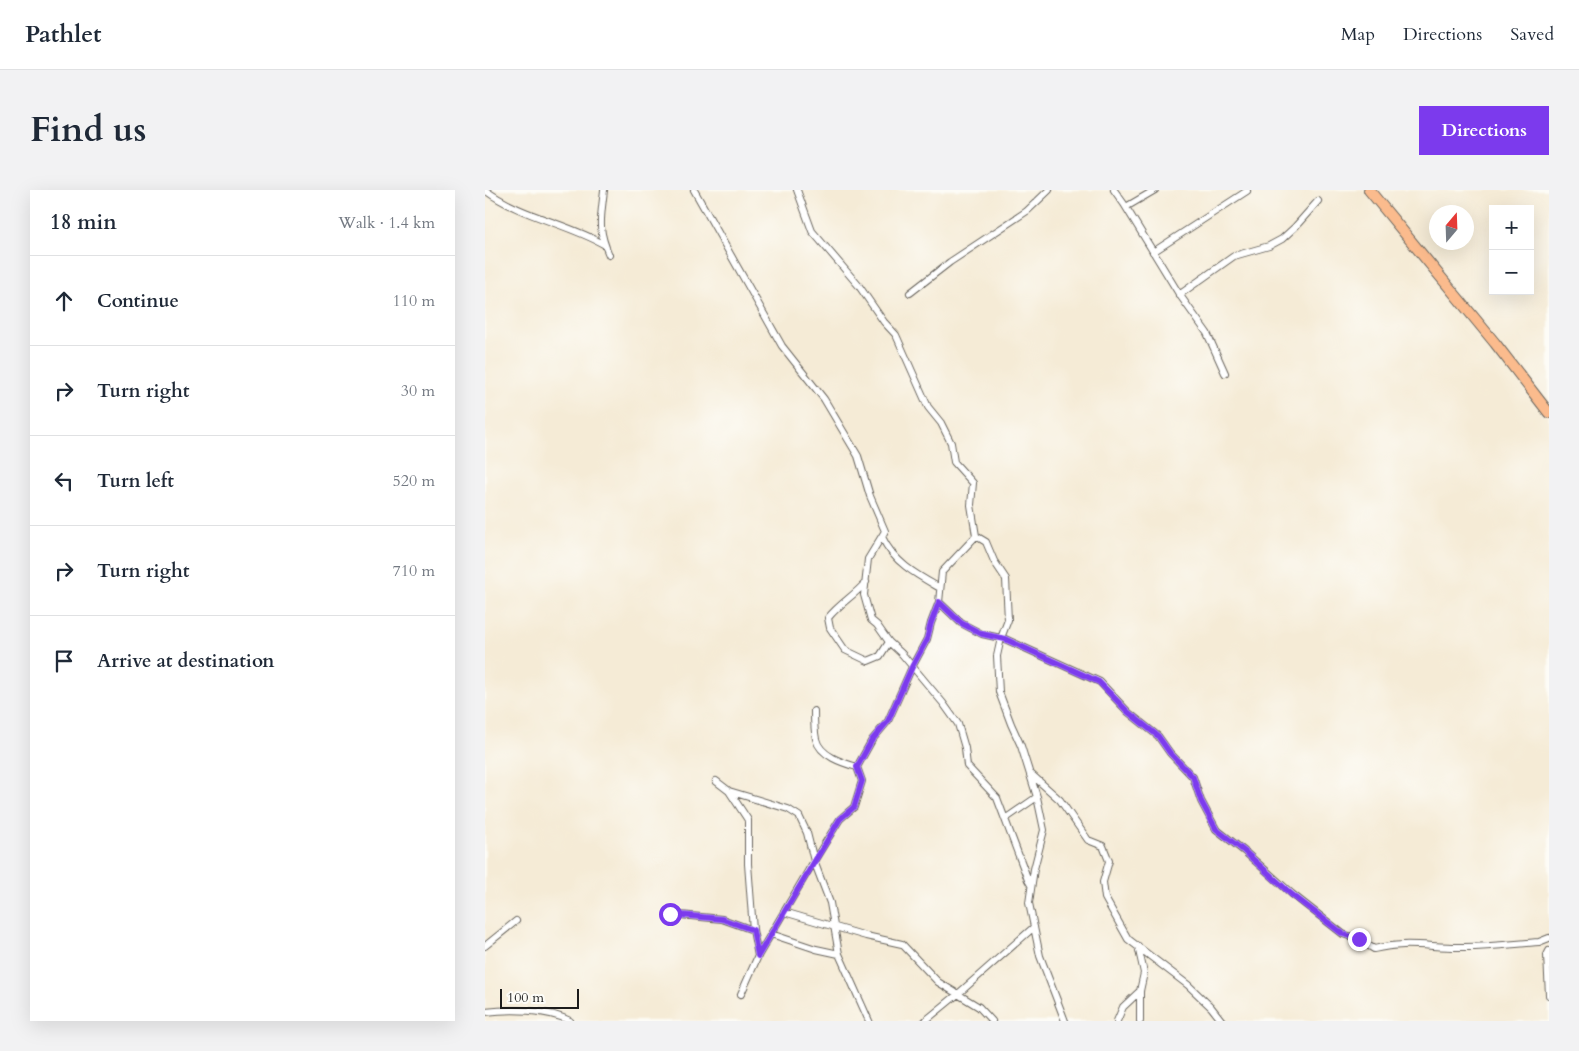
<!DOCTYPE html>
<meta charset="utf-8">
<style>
body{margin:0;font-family:Cardo,serif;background:#f2f2f3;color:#1f2937}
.controls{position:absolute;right:15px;top:15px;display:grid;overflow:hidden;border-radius:0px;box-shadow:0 5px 20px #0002}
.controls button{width:45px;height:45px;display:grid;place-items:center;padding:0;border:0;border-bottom:1px solid #e0e1e3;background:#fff;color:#1f2937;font:25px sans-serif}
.compass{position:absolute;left:944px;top:15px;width:45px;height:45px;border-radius:50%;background:#fff;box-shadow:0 5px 20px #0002;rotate:19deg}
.scale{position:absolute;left:15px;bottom:12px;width:79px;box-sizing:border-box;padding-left:5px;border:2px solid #1c1c1c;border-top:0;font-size:14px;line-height:18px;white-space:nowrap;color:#1c1c1c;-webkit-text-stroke:4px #fdfcf7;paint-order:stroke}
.stop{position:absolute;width:15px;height:15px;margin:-11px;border:4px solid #7c3aed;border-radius:50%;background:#fff}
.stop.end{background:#7c3aed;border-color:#fff;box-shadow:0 1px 5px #0008}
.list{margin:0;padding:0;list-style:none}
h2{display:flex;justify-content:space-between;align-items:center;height:65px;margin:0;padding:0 20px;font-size:21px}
h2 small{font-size:16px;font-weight:400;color:#747a83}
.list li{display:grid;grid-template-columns:32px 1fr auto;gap:15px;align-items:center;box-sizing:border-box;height:90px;padding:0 20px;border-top:1px solid #e0e1e3}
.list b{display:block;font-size:19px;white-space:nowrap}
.list em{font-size:16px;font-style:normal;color:#747a83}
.icon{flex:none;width:28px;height:28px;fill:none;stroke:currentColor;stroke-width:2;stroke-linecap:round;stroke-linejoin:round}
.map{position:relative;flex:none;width:1064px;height:831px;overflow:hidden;border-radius:0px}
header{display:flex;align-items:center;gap:30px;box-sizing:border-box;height:70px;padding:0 25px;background:#fff;border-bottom:1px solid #e0e1e3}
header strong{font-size:24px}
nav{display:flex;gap:28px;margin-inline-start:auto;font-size:18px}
.intro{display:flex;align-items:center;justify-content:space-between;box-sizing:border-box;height:120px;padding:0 30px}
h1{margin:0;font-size:35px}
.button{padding:12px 22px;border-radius:0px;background:#7c3aed;color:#fff;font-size:18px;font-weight:700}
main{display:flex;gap:30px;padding:0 30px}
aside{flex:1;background:#fff;border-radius:0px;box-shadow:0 5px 20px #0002}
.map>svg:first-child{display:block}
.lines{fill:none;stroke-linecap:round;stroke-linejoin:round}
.minor-casing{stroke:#68645d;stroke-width:8}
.primary-casing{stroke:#68645d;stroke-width:12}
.minor{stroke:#fff;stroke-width:6}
.primary{stroke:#fbbb8d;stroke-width:10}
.route{stroke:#7c3aed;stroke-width:6}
</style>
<header>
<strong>Pathlet</strong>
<nav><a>Map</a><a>Directions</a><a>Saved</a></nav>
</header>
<div class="intro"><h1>Find us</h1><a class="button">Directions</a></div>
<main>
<aside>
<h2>18 min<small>Walk · 1.4 km</small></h2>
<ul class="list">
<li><svg class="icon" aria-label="ahead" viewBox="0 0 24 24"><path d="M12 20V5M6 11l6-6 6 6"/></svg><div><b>Continue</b></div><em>110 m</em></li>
<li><svg class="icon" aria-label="right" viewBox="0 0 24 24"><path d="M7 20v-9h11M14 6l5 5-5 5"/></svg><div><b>Turn right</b></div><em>30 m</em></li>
<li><svg class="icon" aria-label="left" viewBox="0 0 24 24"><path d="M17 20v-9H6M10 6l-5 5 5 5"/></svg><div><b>Turn left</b></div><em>520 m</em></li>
<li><svg class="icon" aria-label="right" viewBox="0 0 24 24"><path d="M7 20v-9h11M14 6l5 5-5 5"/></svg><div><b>Turn right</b></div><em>710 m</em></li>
<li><svg class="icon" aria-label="arrive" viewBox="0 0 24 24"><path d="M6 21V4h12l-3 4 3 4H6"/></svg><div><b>Arrive at destination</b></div></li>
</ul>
</aside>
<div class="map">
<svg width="1064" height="831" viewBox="0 0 1064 831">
<rect width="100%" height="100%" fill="#fdfcf7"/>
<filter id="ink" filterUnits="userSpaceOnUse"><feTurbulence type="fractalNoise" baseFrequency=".02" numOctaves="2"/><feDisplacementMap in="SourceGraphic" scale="10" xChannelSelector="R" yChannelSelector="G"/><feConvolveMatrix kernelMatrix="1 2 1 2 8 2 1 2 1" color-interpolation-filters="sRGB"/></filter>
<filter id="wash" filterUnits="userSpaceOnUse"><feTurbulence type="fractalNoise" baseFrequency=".0096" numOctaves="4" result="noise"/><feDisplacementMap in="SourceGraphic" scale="20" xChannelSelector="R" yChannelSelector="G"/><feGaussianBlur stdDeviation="1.12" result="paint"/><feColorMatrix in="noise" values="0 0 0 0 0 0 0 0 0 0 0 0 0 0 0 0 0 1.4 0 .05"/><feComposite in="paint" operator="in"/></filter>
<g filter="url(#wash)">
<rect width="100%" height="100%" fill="#f5ebd6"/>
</g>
<g filter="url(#ink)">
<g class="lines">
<g class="minor-casing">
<path id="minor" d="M0 0C36 27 82 33 120 55
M119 0C116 28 112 38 124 65
M209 0 297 156 339 209 373 266 385 306 400 341 383 369 379 405 386 430 392 435 404 452 417 464 458 513 473 534 480 558 482 576 512 608 543 690 546 695
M312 0 327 41 374 96 399 132 411 145 443 217 456 233 466 253 469 272 488 293 486 315 491 346 501 352 509 371 521 389 523 430 516 448 512 466 514 502 526 534 536 556 552 607 559 640 549 679 544 713 555 766 580 831
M629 0 639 14 694 104 722 143 740 183
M641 17 670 0
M668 62 762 1
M425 103 465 72 542 21 564 0
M694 105 749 66 784 56 797 49 810 37 833 11
M397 347C409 373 432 385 455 398
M381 392C369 406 355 413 343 428L345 438 360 460 383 471 395 466 404 452
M454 412 476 433 497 444 520 449 615 492 643 522 673 546 685 563 708 587 716 611 731 639 759 661 807 704 858 744 873 749 889 759C919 751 944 757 973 757 1000 758 1027 754 1054 752L1064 748
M329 521C329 529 329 540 331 549 335 566 358 573 372 577
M546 584 575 610 603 650 618 656 624 671 618 692 620 708 643 749 703 795 726 817 737 831
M231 591 244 601 303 619 314 626 322 643 329 671 345 713 354 764
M244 601 263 630V674L268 740 273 766
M520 629 552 607
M299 722 381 746 417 754 453 792 494 817 507 831
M185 724 237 729 268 740
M286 744 331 759 354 764 384 831
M0 756 31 731
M653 756 659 783 655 801V831
M1064 761 1062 765 1064 805
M256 804 273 766 329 671 355 629 369 617 377 591 372 577 387 550 403 531 427 477 442 449 446 433 454 412 457 382 491 346
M0 822C25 819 62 819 85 831
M440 831 473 804 549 737
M632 831 638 817 655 801"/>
</g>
<g class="primary-casing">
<path id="primary" d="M884 0 1010 153 1064 223"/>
</g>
<use href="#minor" class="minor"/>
<use href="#primary" class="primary"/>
</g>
</g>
<g class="lines" filter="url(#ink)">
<path class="route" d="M185 724 237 729 268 740 273 766 355 629 369 617 377 591 372 577 387 550 403 531 427 477 442 449 446 433 454 412 476 433 497 444 520 449 614 492 643 522 673 546 685 563 708 587 716 611 731 639 759 661 806 704 858 744 874 749"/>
</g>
</svg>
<div class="controls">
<button>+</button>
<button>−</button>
</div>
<svg class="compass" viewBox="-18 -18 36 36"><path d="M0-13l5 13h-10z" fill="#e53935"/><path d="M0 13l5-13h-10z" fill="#747a83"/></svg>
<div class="scale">100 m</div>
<div class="stop" style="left:185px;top:724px"></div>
<div class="stop end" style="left:874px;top:749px"></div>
</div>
</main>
